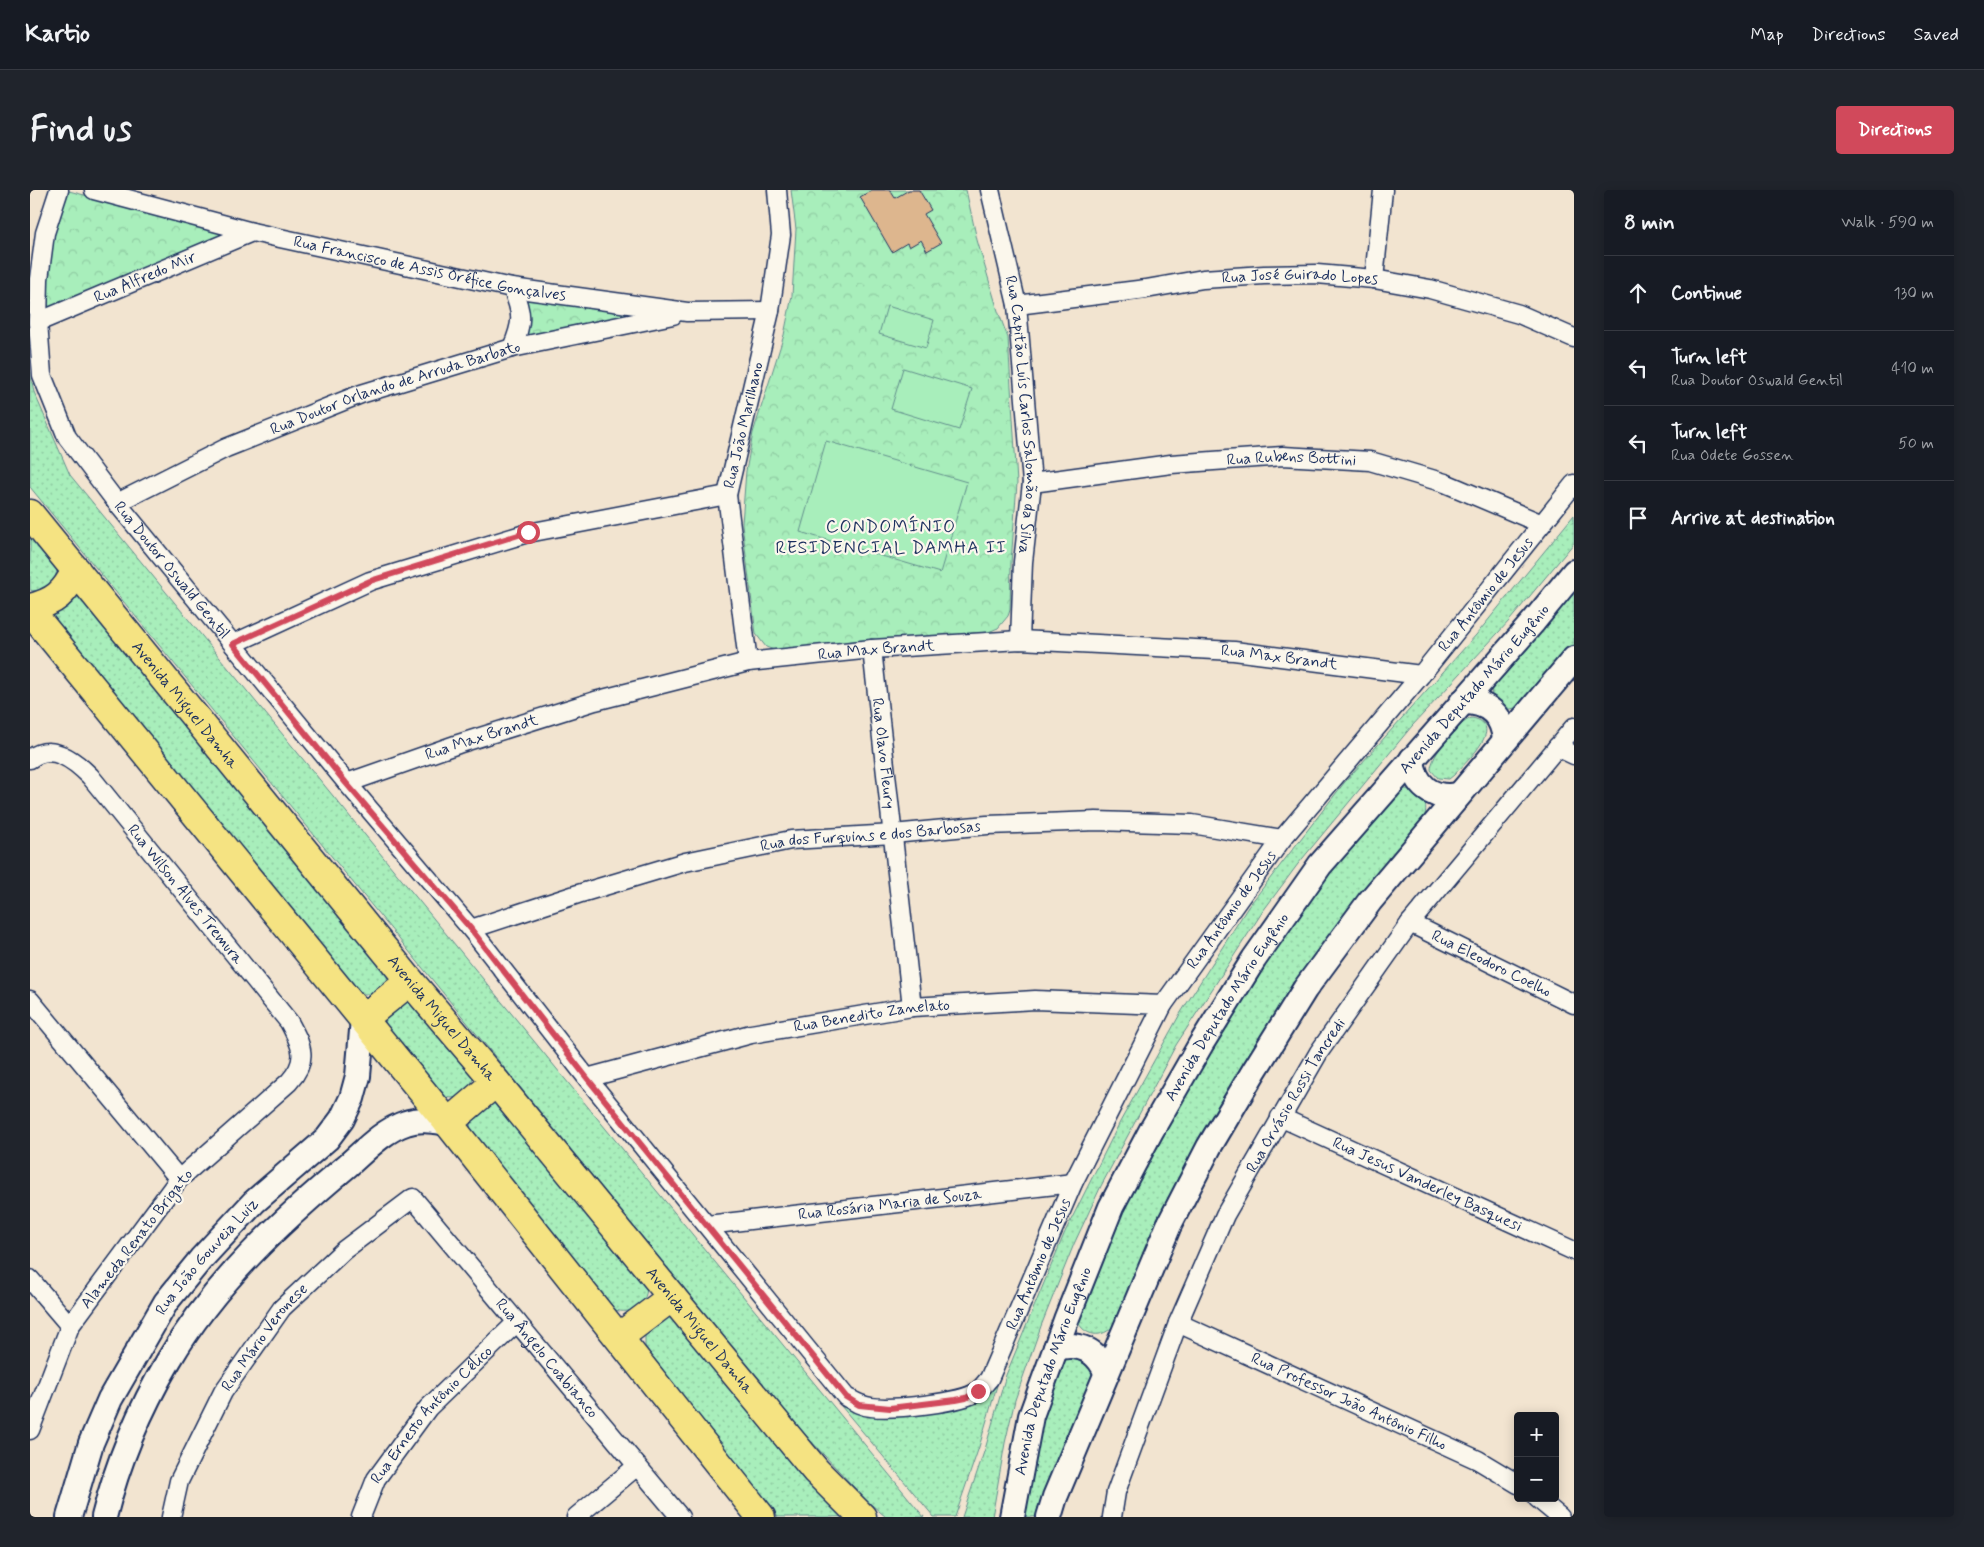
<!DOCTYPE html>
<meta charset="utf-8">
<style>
body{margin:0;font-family:Mynerve,sans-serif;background:#20242c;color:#f1f3f6}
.controls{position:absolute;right:15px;bottom:15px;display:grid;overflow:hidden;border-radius:5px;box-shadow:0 2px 12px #0003}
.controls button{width:45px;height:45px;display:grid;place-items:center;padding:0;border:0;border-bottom:1px solid #363941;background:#171b24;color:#f1f3f6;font:25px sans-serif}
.stop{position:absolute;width:15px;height:15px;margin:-11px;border:4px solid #d1495b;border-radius:50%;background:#fff}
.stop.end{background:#d1495b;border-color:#fff;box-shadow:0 1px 5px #0008}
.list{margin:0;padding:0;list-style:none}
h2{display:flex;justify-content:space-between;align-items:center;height:65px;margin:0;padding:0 20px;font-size:21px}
h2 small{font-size:16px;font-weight:400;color:#9ea1a6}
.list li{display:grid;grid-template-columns:32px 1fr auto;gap:15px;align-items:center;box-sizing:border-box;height:75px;padding:0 20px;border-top:1px solid #363941}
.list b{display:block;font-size:19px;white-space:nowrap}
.list p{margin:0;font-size:16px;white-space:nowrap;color:#9ea1a6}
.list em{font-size:16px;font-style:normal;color:#9ea1a6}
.icon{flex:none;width:28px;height:28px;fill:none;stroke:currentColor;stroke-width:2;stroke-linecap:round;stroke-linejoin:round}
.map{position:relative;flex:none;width:1544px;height:1327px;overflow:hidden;border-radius:5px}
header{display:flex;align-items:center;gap:30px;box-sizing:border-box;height:70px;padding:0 25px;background:#171b24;border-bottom:1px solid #363941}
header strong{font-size:24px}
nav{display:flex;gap:28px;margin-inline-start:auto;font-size:18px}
.intro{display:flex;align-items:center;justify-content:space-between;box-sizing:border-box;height:120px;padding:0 30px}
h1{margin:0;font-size:35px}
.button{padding:12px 22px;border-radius:5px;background:#d1495b;color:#fff;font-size:18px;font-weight:700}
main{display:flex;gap:30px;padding:0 30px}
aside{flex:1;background:#171b24;border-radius:5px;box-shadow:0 2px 12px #0003}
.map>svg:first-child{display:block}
.grass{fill:url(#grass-dots);stroke:#628e8c}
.park{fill:url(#park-crowns);stroke:#628e8c}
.garden{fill:#a8eebb;stroke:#628e8c}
.building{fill:#ddb68e;stroke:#1b2f5e}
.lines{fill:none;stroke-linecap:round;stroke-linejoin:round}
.street-casing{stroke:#1b2f5e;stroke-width:21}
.secondary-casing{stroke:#1b2f5e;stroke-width:28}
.primary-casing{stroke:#1b2f5e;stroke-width:31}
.street{stroke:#fbf7ec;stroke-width:18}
.secondary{stroke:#fbf7ec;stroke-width:24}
.primary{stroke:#f5e382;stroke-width:28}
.route{stroke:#d1495b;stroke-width:6}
.labels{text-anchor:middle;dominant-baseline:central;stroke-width:4.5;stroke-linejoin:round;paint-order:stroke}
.street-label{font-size:16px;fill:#1b2f5e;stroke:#fbf7ec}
.neighbourhood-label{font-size:18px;letter-spacing:1px;fill:#1b2f5e;stroke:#fbf7ec}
</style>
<header>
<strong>Kartio</strong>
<nav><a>Map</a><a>Directions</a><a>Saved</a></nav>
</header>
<div class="intro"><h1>Find us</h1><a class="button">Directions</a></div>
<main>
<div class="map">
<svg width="1544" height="1327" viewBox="0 0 1544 1327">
<defs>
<pattern id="grass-dots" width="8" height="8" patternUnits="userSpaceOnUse" patternTransform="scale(1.25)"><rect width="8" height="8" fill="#a8eebb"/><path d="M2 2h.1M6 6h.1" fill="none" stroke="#90cca3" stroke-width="1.8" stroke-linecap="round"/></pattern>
<pattern id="park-crowns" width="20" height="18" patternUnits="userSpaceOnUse" patternTransform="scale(1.25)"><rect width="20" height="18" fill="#a8eebb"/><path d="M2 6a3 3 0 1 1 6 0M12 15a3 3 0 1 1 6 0" fill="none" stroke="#90cca3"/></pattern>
</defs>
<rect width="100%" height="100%" fill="#f2e4d0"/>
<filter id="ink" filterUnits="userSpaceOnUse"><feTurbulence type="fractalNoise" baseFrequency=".02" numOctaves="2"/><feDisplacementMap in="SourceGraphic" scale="10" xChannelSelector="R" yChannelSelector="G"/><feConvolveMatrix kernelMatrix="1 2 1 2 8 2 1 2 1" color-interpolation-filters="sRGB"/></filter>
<g filter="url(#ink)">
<path class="grass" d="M0 182 4 202 40 285 894 1327H856L836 1310 765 1234 0 297Z
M1544 325V353L1480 430 1382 536 1268 674 1233 721 1146 855 1071 996 1044 1054 1011 1136 985 1210 975 1253 962 1327H932L956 1256 976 1185 1035 1042 1090 932 1150 824 1218 717 1314 593 1446 445Z
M0 339 27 377C27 392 15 404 0 400Z
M45 393 358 780 357 792 343 804H329L12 421Z
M1544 400V455L1492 515C1471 526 1457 515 1463 493Z
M1442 528C1478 535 1434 574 1424 585L1419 589 1408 588 1401 580C1400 566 1429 531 1442 528Z
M1372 599C1390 598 1400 612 1394 628L1130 1031 1084 1135C1073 1149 1054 1147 1047 1130L1091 1020 1135 935 1233 772 1300 681Z
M374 812H382L443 884C443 901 430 911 414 907L355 835 357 824Z
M458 913 471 914 617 1096C617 1117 599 1127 580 1118L441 944 440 931Z
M636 1126 643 1127 821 1327H748L619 1162 615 1156V1142Z
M1038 1164 1051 1165 1063 1181V1188L1043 1244 1019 1291 1005 1327H992L1009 1230 1028 1175Z
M968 1192 949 1257 925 1327H904L811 1216 825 1222 842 1225 926 1218 937 1216Z"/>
<path class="park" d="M761 0H936L947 50 968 121 978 148 987 293 981 373 980 420 978 426 968 438 956 443 750 462 736 457 726 444 712 334 716 281 723 243 754 145 762 106 766 39Z
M39 1 203 44 18 122V90L23 45Z
M494 107 617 124 492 150Z"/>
<path class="garden" d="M857 116 904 130 896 158 849 144Z
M873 178 942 199 929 240 861 219Z
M796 251 937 292 910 383 770 342Z"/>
<path class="building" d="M842 0H860L865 8 879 0H889L901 20 894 24 911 53 897 61 891 50 879 57 877 53 862 62 830 7Z"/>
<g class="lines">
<g class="street-casing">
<g id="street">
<path id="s1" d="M29 0 15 43 9 89 8 132 12 185 37 247 87 313 317 593 441 739 557 888 816 1207C825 1212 831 1216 841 1217 860 1220 934 1213 948 1201 952 1198 955 1193 959 1189L1043 993 1133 815 1252 649 1391 485 1544 294"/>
<path id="s2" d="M64 0 222 42 482 98 657 122 740 121"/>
<path id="s3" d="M960 0 987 115 1002 293 993 372 990 450"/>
<path d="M1344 89 1353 0"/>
<path d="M482 98C493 124 493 132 482 158"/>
<path id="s4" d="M987 115 1116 99 1173 89 1234 85 1287 84 1344 89 1400 99 1489 124 1544 148"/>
<path id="s5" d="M8 132 222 42"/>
<path id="s6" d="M1002 293 1141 274 1253 266 1340 271 1415 293 1512 334"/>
<path id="s7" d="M87 313 196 258 331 204 482 158 643 125"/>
<path d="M203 454 340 391 498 343 697 305"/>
<path id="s8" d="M842 459 882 817"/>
<path id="s9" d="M718 472 697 305 740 121 751 45 747 0"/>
<path d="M1527 557 1544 565"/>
<path id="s10" d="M0 569C21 552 44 570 60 586L259 832C272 856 279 870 259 892L149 989 40 1136 0 1240"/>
<path id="s11" d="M317 593 428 554 565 511 718 472 842 459 990 450 1204 461 1391 485"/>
<path id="s12" d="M1380 733 1544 814"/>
<path id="s13" d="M441 739 548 704 655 672 761 650 863 644 957 635 1066 631 1162 634 1252 649"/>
<path d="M0 810 149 989"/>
<path id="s14" d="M557 888 721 844 882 817 1005 810 1133 815"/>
<path id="s15" d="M1250 927 1544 1061"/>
<path id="s16" d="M677 1035 1043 993"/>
<path d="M0 1089 40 1136"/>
<path id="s17" d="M1148 1133 1448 1270 1488 1294"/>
<path d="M1507 1308 1530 1327"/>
<path id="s18" d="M141 1327 149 1291 193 1202 252 1118 314 1060 383 1008 650 1327"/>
<path id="s19" d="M331 1327 346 1289 398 1218 487 1132"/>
<path d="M546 1327 607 1276"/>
<path id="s20" d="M1082 1327 1086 1302 1148 1133 1195 1025 1289 862 1380 733 1544 537"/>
</g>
</g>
<g class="secondary-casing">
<g id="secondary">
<path d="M1432 512C1457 511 1473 525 1475 550"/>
<path d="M1382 569C1384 595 1402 610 1428 605"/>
<path d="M1026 1158C1048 1152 1067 1160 1076 1182"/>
<path id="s21" d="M39 1327 61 1253 80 1209 136 1112 171 1069 224 1012 297 949 312 929 322 908 328 886 333 829"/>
<path d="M74 1327C88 1271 110 1219 139 1170 184 1093 251 1031 318 975 335 960 354 940 376 933 390 928 404 931 418 933"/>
<path id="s22" d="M982 1327 1001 1226 1036 1130 1081 1017 1121 941 1171 854 1224 769 1290 675 1504 431 1544 382"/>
<path d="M1019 1327 1025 1307 1139 1035 1179 957 1224 881 1275 799 1340 711 1544 469"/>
</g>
</g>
<g class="primary-casing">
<g id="primary">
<path id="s23" d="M0 324 380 791 466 892 642 1107 786 1281 832 1327"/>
<path d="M0 418C25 412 35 403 46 380"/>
<path d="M0 421 418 933 731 1327"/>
<path d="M333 829 380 791"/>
<path d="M418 933 466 892"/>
<path d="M589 1147 642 1107"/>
</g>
</g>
<use href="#street" class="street"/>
<use href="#secondary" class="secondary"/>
<use href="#primary" class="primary"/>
</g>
</g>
<g class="lines" filter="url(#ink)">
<path class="route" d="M498 342 340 391 203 454 316 593 441 739 557 888 816 1207 829 1215 860 1218 926 1210 936 1208 948 1201"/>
</g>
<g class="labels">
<g class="street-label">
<text stroke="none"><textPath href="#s2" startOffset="345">Rua Francisco de Assis Oréfice Gonçalves</textPath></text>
<text stroke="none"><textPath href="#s5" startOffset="116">Rua Alfredo Mir</textPath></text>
<text stroke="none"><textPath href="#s4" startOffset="285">Rua José Guirado Lopes</textPath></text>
<text stroke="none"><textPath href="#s7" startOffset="302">Rua Doutor Orlando de Arruda Barbato</textPath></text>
<text stroke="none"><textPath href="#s3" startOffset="228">Rua Capitão Luís Carlos Salomão da Silva</textPath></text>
<text stroke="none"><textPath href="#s9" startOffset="240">Rua João Marilhano</textPath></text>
<text stroke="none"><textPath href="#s6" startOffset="261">Rua Rubens Bottini</textPath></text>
<text stroke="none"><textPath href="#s1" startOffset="424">Rua Doutor Oswald Gentil</textPath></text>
<text stroke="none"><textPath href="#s1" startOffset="2579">Rua Antômio de Jesus</textPath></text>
<text stroke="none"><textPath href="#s11" startOffset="548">Rua Max Brandt</textPath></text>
<text stroke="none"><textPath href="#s11" startOffset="952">Rua Max Brandt</textPath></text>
<text stroke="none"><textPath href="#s22" startOffset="962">Avenida Deputado Mário Eugênio</textPath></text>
<text stroke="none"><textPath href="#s23" startOffset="246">Avenida Miguel Damha</textPath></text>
<text stroke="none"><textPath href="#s11" startOffset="142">Rua Max Brandt</textPath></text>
<text stroke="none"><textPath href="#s8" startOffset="105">Rua Olavo Fleury</textPath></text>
<text stroke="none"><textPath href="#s13" startOffset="412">Rua dos Furquins e dos Barbosas</textPath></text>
<text stroke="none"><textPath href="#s10" startOffset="221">Rua Wilson Alves Tremura</textPath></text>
<text stroke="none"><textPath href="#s1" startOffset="2174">Rua Antômio de Jesus</textPath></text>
<text stroke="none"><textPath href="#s12" startOffset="91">Rua Eleodoro Coelho</textPath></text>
<text stroke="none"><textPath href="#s22" startOffset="558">Avenida Deputado Mário Eugênio</textPath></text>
<text stroke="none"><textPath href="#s14" startOffset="292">Rua Benedito Zanelato</textPath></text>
<text stroke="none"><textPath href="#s23" startOffset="651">Avenida Miguel Damha</textPath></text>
<text stroke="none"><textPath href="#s20" startOffset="462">Rua Orvásio Rossi Tancredi</textPath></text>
<text stroke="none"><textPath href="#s15" startOffset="162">Rua Jesus Vanderley Basquesi</textPath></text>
<text stroke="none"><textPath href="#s16" startOffset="184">Rua Rosária Maria de Souza</textPath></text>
<text transform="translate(107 1049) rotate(-52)">Alameda Renato Brigato</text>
<text stroke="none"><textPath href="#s21" startOffset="298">Rua João Gouveia Luiz</textPath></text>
<text stroke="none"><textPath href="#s1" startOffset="1769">Rua Antômio de Jesus</textPath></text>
<text stroke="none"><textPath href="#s23" startOffset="1056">Avenida Miguel Damha</textPath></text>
<text stroke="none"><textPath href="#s18" startOffset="205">Rua Mário Veronese</textPath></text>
<text stroke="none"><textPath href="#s18" startOffset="619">Rua Ângelo Coabianco</textPath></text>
<text stroke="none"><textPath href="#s22" startOffset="152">Avenida Deputado Mário Eugênio</textPath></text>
<text stroke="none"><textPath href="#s17" startOffset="188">Rua Professor João Antônio Filho</textPath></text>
<text stroke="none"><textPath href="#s19" startOffset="126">Rua Ernesto Antônio Célico</textPath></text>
</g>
<g class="neighbourhood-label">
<text x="861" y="337">CONDOMÍNIO<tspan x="861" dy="21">RESIDENCIAL DAMHA II</tspan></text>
</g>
</g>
</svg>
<div class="controls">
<button>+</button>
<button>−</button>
</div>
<div class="stop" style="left:498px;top:342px"></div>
<div class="stop end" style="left:948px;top:1201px"></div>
</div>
<aside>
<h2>8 min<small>Walk · 590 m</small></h2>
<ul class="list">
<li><svg class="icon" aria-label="ahead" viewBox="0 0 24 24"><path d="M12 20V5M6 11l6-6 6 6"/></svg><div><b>Continue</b></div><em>130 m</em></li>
<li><svg class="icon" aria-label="left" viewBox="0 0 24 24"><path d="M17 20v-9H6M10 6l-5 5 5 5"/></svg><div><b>Turn left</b><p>Rua Doutor Oswald Gentil</p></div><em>410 m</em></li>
<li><svg class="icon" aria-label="left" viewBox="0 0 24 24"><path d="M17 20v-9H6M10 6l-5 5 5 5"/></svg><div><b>Turn left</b><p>Rua Odete Gossen</p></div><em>50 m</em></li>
<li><svg class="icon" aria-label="arrive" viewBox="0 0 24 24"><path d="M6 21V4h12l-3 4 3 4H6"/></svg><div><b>Arrive at destination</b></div></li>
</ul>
</aside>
</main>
